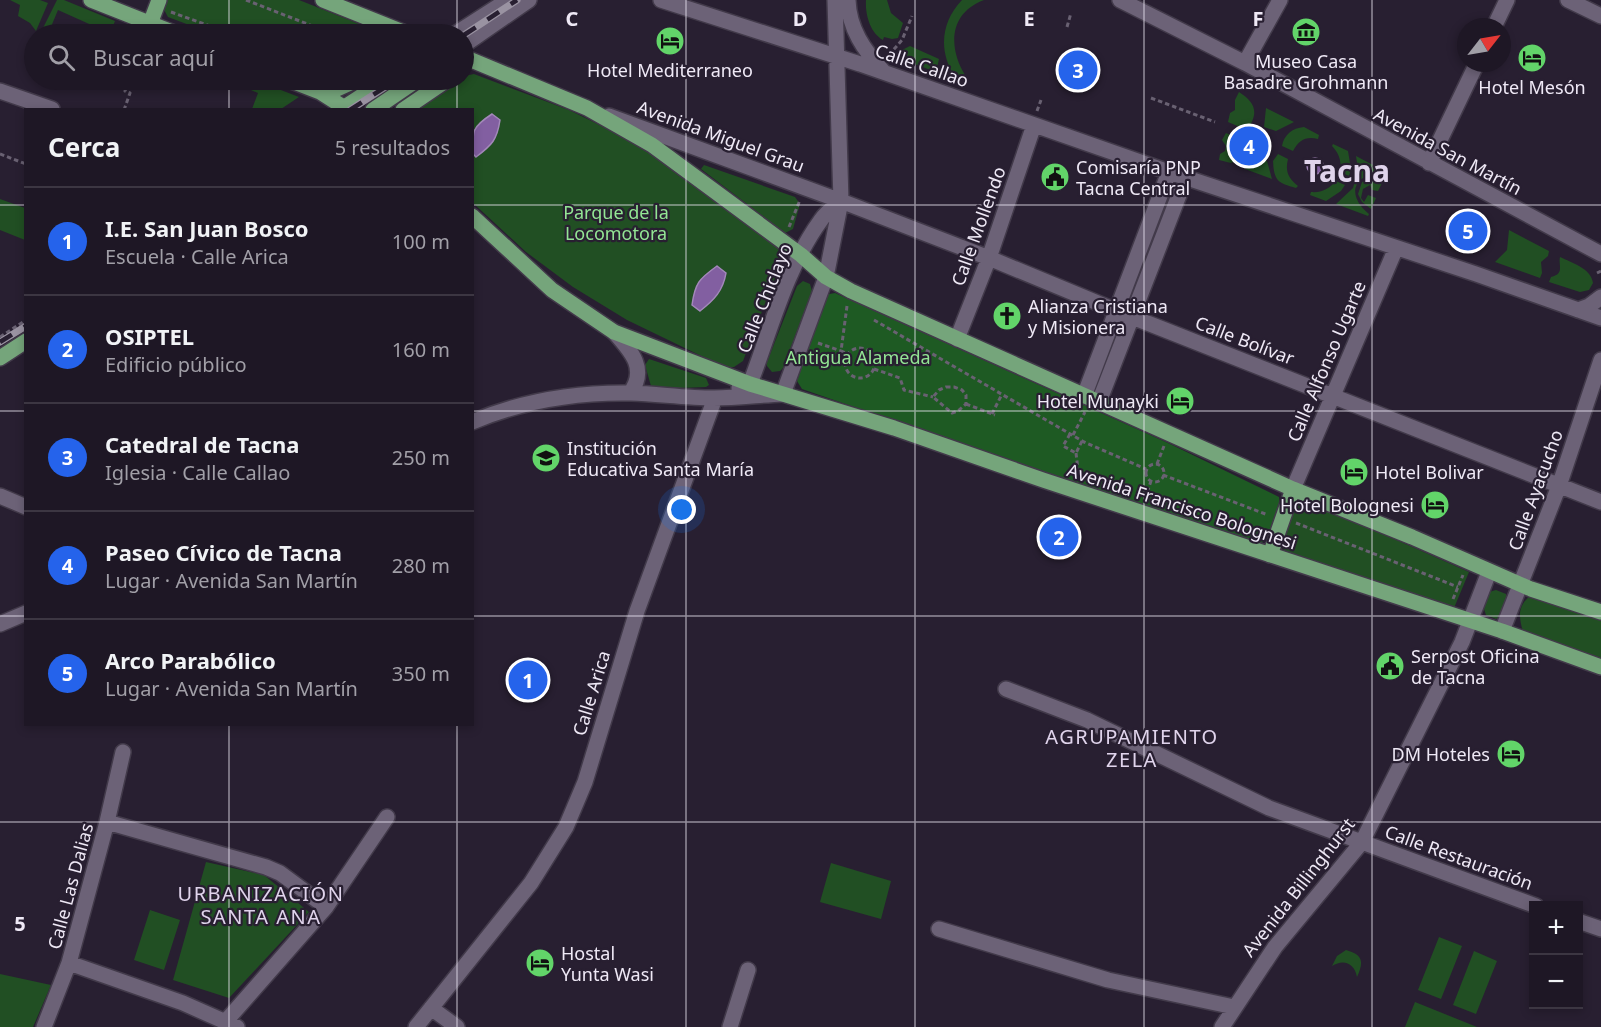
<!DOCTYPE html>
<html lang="es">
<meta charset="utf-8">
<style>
body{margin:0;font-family:"Noto Sans",sans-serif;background:#2b2432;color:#f1f3f6}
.controls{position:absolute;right:18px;bottom:18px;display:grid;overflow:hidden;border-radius:0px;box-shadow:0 3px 9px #0003}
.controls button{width:54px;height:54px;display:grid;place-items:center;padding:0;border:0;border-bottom:2px solid #3c3642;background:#1e1725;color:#f1f3f6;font:30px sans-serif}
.compass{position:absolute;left:1457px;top:18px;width:54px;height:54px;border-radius:50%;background:#1e1725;box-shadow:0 3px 9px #0003;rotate:59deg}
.you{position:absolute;left:682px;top:510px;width:21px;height:21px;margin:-15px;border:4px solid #fff;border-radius:50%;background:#1a73e8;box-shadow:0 0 0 9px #1a73e833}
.badge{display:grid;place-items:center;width:39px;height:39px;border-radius:50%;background:#2563eb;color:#fff;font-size:20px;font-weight:700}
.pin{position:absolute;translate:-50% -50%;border:3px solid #fff;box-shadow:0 2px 6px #0006}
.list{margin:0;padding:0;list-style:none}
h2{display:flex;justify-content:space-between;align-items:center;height:78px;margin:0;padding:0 24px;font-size:26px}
h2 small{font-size:20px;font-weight:400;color:#a19fa7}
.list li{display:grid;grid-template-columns:39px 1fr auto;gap:18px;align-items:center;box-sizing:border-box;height:108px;padding:0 24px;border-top:2px solid #3c3642}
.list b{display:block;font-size:22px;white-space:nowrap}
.list p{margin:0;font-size:20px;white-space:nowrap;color:#a19fa7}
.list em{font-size:20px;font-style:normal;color:#a19fa7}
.icon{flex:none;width:33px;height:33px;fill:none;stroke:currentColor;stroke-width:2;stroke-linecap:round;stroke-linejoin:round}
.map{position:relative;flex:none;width:1601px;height:1027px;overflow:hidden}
.search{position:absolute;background:#1e1725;box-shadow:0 3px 9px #0003;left:24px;top:24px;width:450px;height:66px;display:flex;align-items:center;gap:15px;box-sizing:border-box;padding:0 21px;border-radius:33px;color:#a19fa7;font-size:22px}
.panel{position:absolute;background:#1e1725;box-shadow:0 3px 9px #0003;left:24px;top:108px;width:450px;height:618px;border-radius:0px}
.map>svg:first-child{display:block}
.green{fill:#214f23}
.forest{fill:#1e5a23}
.water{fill:#825fa1;stroke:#a388ba;stroke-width:1.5}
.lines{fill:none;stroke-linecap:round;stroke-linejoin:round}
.minor-casing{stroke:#423a4a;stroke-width:18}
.major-casing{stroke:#423a4a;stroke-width:18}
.path{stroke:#696172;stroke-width:3;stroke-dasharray:4.5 3;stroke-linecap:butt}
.minor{stroke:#6c6277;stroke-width:15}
.major{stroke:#75a57b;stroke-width:15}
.rail-casing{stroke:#9a93a2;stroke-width:7}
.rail{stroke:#281f31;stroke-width:4.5;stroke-dasharray:14;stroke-linecap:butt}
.grid{fill:none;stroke:#efe9f6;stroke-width:1.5;stroke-opacity:0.55}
.labels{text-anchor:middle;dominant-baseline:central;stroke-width:4.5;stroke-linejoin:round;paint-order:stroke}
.poi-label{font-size:18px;fill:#efe9f6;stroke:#281f31;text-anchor:start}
.street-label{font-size:18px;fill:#efe9f6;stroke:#281f31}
.park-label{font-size:18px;fill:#93e594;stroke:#281f31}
.neighbourhood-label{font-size:20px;letter-spacing:1.5px;fill:#e0d4ec;stroke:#281f31}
.town-label{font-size:30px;font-weight:bold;fill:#e0d4ec;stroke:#281f31}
.grid-label{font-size:20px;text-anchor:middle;font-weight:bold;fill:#efe9f6;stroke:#281f31;stroke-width:4.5;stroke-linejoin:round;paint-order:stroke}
</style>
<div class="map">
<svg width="1601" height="1027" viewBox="0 0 1601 1027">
<rect width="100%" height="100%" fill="#281f31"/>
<path class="green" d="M10 0H40L48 3 36 31 30 23 18 16 20 5Z
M57 0H64L115 21 113 26 127 33V34H106L107 32 58 10 48 34 41 32Z
M164 0H299L385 34H213L168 17 162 6Z
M866 0H887L891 13 903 23 898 38 892 39 884 37 883 40C870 33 865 14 866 0Z
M962 0H984C949 13 948 47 965 75L961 74 958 81 954 80 955 77C938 51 941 22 962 0Z
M910 46 939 59 936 72 909 62 899 55 902 50Z
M474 74 569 110 616 133 656 157 777 247 781 255V262L743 361 734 367H724L627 320 573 287 526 252 473 203 472 110H411L457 80H464V76Z
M228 80H255L299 97 281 109H252L258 93Z
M1239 92C1256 103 1259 113 1247 130L1228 122 1230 113 1235 110V100Z
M1266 108 1294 122 1276 131 1264 127Z
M1304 127 1319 135 1318 139C1306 136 1299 140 1293 151L1282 146C1284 135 1292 128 1304 127Z
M1226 133 1245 141C1248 153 1241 158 1231 163L1219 160 1220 154 1225 151 1226 146 1222 140Z
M1333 144 1348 151 1351 169 1349 176 1340 172C1342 162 1339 153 1332 146Z
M1278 154 1288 159C1285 171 1288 178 1298 186L1296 188C1278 183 1274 181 1273 161Z
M1255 155 1267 161 1272 179 1245 169Z
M1356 156 1386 172V174C1355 171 1344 194 1369 214L1368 216 1336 204 1353 188 1358 170Z
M704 165 795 197 800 204 793 229 785 233 701 169Z
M1371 178 1384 179 1378 191 1372 190 1370 185 1363 189 1361 198 1364 202 1368 195 1376 198 1371 209 1362 202 1358 194 1362 182Z
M1336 181 1345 185 1341 191 1326 201 1310 195 1311 192C1321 193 1329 189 1336 181Z
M1166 197 1171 199 1133 299 1128 297Z
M0 199 25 208V240L0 230Z
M1509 230 1549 251 1548 256 1541 262 1542 273 1540 278 1495 262 1507 250Z
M1560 257C1572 263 1591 268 1593 283L1589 290 1580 292 1549 282 1551 277C1565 274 1558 265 1560 257Z
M803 281 810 284 812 291 783 368 780 371 772 372 767 366V362L797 286Z
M649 359 706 378 709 385 706 387 655 389 651 386 645 365Z
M1304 499 1469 572 1454 608 1286 551 1282 548V543L1295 502Z
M1496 590 1506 594 1507 601 1502 616 1496 619 1486 615 1484 609 1489 592Z
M1530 596 1601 620V658L1523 632C1519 617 1517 607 1530 596Z
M206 862 264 875 309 912 229 998 173 980Z
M831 863 891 881 881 919 820 902Z
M150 910 180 920 164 970 134 960Z
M1439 937 1462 946 1441 999 1418 990Z
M1346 950C1363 955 1364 961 1357 977 1355 964 1344 958 1332 966L1337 956Z
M1474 951 1497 961 1476 1014 1453 1005Z
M0 974 51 985 33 1027H0Z
M1415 1002 1477 1027H1405Z"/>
<path class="forest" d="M835 293 1168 443 1279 497 1280 503 1266 541 1258 544 1045 473 802 389 797 381 824 295Z"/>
<path class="water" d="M492 114 500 120C497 140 492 145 476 157L473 154C472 131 472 127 492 114Z
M1307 166a8 8 0 1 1 16 0a8 8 0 1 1-16 0Z
M717 266 726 273C723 291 714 300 700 311L692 305C695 283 699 279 717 266Z"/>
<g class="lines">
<g class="minor-casing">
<path id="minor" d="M661 0 860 64 1169 172 1476 274 1601 318
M848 0C849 29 864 50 883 71
M1120 0 1245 63 1601 254
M1568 0 1601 16
M1494 27 1507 0
M455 34 508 0
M464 45 529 0
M1245 63 1280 0
M0 91 52 109
M609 116 841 201 989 258 1117 311 1601 502
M1429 163 1477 63
M1578 310 1589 306 1601 297
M614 332C631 351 648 369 630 393
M957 339 989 258 1034 125
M739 388 750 384C771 329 786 268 821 220 826 212 834 207 841 201
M1084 396 1169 172
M1099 402 1186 177
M472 422C522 401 578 392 631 393 659 394 686 398 714 398 737 398 760 395 783 394L826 277 841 201 835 0
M1293 489 1396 248
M0 496 26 507
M0 624 26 613
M1502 631 1559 486 1601 360
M1006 689 1087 720 1269 808 1536 906
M107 822 266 867 280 873 326 907
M1578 921 1601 929
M939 929 1108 980 1234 1007
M69 963 183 1003 237 1027
M431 1008 457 1027
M226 1021 326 907 387 817
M44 1027 69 963 107 822 123 752
M416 1027 531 883 566 827 585 782 637 611 715 398
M730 1027 748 970
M1222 1027 1275 947 1362 842 1462 642 1489 572"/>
</g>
<g class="major-casing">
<path id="major" d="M91 0 177 34
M323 0 408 34
M150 24 159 0
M464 57 587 108 652 145 801 255 826 277 851 291 1293 489 1412 537 1531 589 1601 612
M289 80 320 92 348 110
M320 92 335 90 357 80
M340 110 386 80
M373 110 417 80
M403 110 447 80
M472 216 552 290 614 332 750 384 894 428 1043 480 1502 631 1601 667
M0 358 26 341
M1270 555 1293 489"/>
</g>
<path class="path" d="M246 0 333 34
M171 12 232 34
M1067 27 1071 13
M242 34H244
M338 34 350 33 356 34
M889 55 902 40 912 16
M1151 98 1215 122
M124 110 130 93 125 91 129 80
M1037 111 1041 100
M0 154 26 164
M789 227 800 200
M1597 273 1601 271
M847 306 841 351 848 354
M874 320 1084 442 1146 469
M0 337 26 320
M818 343 841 351
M845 363a15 15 0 1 1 30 0a15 15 0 1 1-30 0Z
M874 369 900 378 904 390 933 397
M946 387H954L962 390 966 395V404L958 411 952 413 933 397 939 390Z
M966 404 995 415
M992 414 1002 394
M1070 434 1063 446 1076 453 1082 441
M1073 435 1085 412
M1076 453 1079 478
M1146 473a9 9 0 1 1 18 0a9 9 0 1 1-18 0Z
M1157 464 1164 446
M1163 475 1268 515
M1145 499 1151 481
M1296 523 1458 587
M1453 599 1463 575"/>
<use href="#minor" class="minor"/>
<use href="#major" class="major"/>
<g class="rail-casing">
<path id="rail" d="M464 35 517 0
M350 110 396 80
M0 342 26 326"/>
</g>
<use href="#rail" class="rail"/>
</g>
<path class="grid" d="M229 0V34M457 0V34M686 0V1027M915 0V1027M1144 0V1027M1372 0V1027M229 80V110M457 80V110M0 205H26M472 205H1601M0 411H26M472 411H1601M0 616H26M472 616H1601M229 724V1027M457 724V1027M0 822H1601"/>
<defs>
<g id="museum-disc" transform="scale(1.5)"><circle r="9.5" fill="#62d469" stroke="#281f31"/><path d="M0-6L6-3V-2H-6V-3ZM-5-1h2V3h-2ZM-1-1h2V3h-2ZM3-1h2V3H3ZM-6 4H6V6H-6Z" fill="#111"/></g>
<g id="hotel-disc" transform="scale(1.5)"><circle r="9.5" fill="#62d469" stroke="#281f31"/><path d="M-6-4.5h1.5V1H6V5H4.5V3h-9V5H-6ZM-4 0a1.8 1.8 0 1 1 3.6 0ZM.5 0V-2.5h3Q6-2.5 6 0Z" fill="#111"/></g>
<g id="civic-disc" transform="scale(1.5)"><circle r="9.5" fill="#62d469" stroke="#281f31"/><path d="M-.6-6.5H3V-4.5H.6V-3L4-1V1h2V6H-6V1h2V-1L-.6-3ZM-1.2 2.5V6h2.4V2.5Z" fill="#111"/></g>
<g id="church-disc" transform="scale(1.5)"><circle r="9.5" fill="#62d469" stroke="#281f31"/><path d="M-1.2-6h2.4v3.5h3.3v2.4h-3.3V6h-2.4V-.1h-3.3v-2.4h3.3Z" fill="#111"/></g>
<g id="school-disc" transform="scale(1.5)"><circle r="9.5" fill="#62d469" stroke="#281f31"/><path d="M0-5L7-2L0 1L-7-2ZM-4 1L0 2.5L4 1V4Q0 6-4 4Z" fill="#111"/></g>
</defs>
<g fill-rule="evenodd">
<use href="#museum-disc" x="1306" y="32"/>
<use href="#hotel-disc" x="670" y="41"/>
<use href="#hotel-disc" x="1532" y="58"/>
<use href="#civic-disc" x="1055" y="177"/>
<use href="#church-disc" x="1007" y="316"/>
<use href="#hotel-disc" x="1180" y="401"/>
<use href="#school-disc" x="546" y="458"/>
<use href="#hotel-disc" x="1354" y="472"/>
<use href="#hotel-disc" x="1435" y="505"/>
<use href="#civic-disc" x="1390" y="666"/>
<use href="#hotel-disc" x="1511" y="754"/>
<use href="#hotel-disc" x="540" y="963"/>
</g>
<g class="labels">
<g class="poi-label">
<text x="1306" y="61" text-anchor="middle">Museo Casa<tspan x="1306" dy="21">Basadre Grohmann</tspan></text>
<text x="670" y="70" text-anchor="middle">Hotel Mediterraneo</text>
<text x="1532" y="87" text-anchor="middle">Hotel Mesón</text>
<text x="1076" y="167">Comisaría PNP<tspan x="1076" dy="21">Tacna Central</tspan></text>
<text x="1028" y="306">Alianza Cristiana<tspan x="1028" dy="21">y Misionera</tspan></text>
<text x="1159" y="401" text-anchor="end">Hotel Munayki</text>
<text x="567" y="448">Institución<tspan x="567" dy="21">Educativa Santa María</tspan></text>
<text x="1375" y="472">Hotel Bolivar</text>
<text x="1414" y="505" text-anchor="end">Hotel Bolognesi</text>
<text x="1411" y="656">Serpost Oficina<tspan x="1411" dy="21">de Tacna</tspan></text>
<text x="1490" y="754" text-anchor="end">DM Hoteles</text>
<text x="561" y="953">Hostal<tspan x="561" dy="21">Yunta Wasi</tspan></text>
</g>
<g class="street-label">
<text transform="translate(922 65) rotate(19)">Calle Callao</text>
<text transform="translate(721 136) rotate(20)">Avenida Miguel Grau</text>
<text transform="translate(1448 151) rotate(28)">Avenida San Martín</text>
<text transform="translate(978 226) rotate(-70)">Calle Mollendo</text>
<text transform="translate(764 298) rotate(-68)">Calle Chiclayo</text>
<text transform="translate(1245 340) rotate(21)">Calle Bolívar</text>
<text transform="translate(1326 361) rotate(-67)">Calle Alfonso Ugarte</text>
<text transform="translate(1535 490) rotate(-70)">Calle Ayacucho</text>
<text transform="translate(1182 506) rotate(18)">Avenida Francisco Bolognesi</text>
<text transform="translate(591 693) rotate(-73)">Calle Arica</text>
<text transform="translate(1459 857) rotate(20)">Calle Restauración</text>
<text transform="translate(70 886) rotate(-75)">Calle Las Dalias</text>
<text transform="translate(1298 887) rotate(-52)">Avenida Billinghurst</text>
</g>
<g class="park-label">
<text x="616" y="212">Parque de la<tspan x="616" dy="21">Locomotora</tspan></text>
<text x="858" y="357">Antigua Alameda</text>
</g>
<g class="neighbourhood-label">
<text x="1132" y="736">AGRUPAMIENTO<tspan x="1132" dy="23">ZELA</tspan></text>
<text x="261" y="893">URBANIZACIÓN<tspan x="261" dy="23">SANTA ANA</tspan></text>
</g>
<g class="town-label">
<text x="1347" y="170">Tacna</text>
</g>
</g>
<g class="grid-label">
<text x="572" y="26">C</text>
<text x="800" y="26">D</text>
<text x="1029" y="26">E</text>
<text x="1258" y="26">F</text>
<text x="20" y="931">5</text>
</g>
</svg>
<div class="controls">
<button>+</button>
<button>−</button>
</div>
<svg class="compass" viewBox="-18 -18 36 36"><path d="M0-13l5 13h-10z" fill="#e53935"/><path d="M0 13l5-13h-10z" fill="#a19fa7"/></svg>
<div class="you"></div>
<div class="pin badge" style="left:528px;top:680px">1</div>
<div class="pin badge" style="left:1059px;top:537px">2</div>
<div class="pin badge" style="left:1078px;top:70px">3</div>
<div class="pin badge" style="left:1249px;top:146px">4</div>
<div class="pin badge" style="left:1468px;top:231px">5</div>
<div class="search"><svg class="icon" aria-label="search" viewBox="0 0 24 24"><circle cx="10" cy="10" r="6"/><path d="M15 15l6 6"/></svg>Buscar aquí</div>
<section class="panel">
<h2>Cerca<small>5 resultados</small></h2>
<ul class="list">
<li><span class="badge">1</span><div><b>I.E. San Juan Bosco</b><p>Escuela · Calle Arica</p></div><em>100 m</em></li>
<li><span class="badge">2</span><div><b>OSIPTEL</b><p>Edificio público</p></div><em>160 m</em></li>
<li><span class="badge">3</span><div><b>Catedral de Tacna</b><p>Iglesia · Calle Callao</p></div><em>250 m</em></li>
<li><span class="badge">4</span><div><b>Paseo Cívico de Tacna</b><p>Lugar · Avenida San Martín</p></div><em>280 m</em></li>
<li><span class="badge">5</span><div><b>Arco Parabólico</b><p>Lugar · Avenida San Martín</p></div><em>350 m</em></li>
</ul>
</section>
</div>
